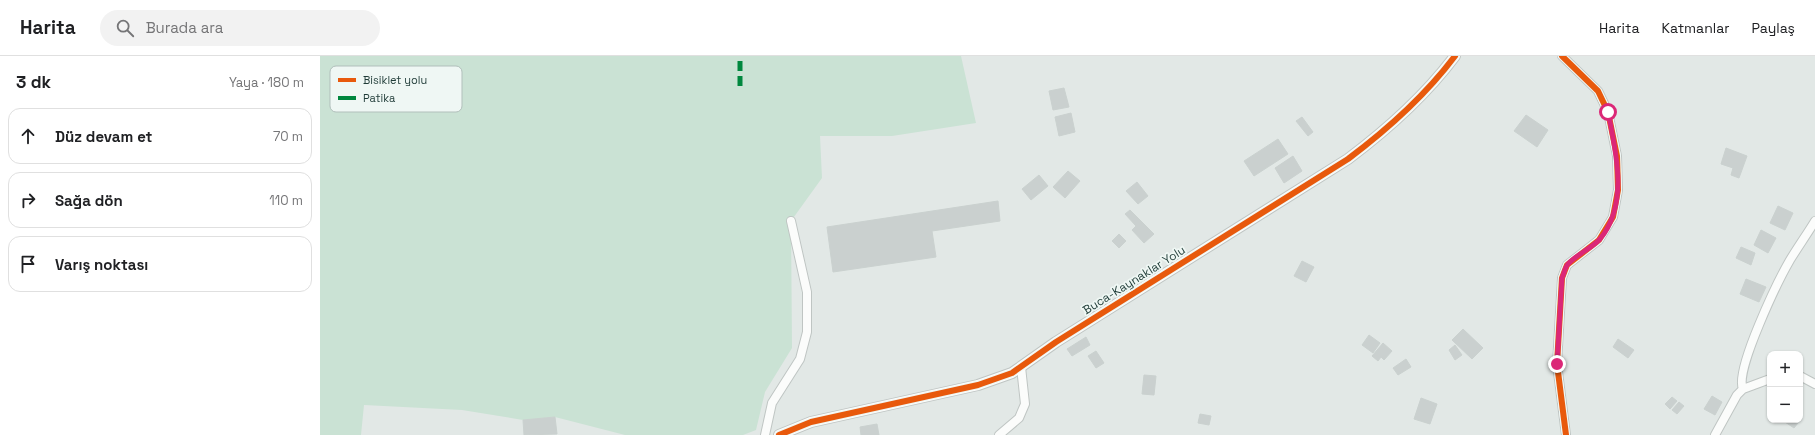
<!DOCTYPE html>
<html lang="tr">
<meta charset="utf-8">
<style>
body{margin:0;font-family:"Space Grotesk",sans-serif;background:#f2f2f2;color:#202124}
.controls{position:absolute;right:12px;bottom:12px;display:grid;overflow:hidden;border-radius:8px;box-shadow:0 1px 3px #0004}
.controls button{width:36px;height:36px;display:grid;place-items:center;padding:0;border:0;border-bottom:1px solid #e0e0e0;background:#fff;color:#202124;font:20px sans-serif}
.stop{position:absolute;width:12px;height:12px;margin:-9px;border:3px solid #db2777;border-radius:50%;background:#fff}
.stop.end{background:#db2777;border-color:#fff;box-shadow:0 1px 4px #0008}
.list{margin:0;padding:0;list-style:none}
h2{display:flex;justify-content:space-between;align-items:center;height:52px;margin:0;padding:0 16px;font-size:17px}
h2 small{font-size:13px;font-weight:400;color:#757577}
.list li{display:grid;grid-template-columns:26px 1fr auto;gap:12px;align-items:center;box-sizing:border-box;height:56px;margin:0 8px 8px;padding:0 8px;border:1px solid #e0e0e0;border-radius:12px}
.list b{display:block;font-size:15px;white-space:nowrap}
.list em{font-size:13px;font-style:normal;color:#757577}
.icon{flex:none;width:22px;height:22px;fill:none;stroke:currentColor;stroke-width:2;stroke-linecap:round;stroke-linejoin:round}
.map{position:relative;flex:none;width:1495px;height:379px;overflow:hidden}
header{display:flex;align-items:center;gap:24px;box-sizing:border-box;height:56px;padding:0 20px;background:#fff;border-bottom:1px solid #e0e0e0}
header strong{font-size:19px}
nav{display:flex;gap:22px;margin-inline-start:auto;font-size:14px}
.search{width:280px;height:36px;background:#f2f2f2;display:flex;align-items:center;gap:10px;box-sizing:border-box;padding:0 14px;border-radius:22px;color:#757577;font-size:15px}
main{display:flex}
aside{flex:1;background:#fff}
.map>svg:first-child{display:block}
.green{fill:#cae2d4}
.building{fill:#cad0cf;stroke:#cad1cf}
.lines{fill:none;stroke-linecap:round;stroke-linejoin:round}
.minor-casing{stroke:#bfc5c3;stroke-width:10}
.tertiary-casing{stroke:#bfc5c3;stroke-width:12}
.minor{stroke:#fbfcfb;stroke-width:8}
.tertiary{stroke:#fbfcfb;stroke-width:10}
.quiet{stroke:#00873e;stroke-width:5;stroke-dasharray:10 5;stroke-linecap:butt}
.cycleway-casing{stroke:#eff7f4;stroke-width:8}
.cycleway{stroke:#e8590c;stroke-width:6}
.route{stroke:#db2777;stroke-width:5}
.labels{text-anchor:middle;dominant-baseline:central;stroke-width:3.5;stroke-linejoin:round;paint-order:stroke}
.street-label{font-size:12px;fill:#1f3b37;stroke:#eff7f4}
.key{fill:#eff7f4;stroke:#b1bfbb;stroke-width:1}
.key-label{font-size:11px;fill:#1f3b37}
</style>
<header>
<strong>Harita</strong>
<div class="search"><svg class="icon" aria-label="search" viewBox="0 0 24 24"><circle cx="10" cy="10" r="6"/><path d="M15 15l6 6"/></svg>Burada ara</div>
<nav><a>Harita</a><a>Katmanlar</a><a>Paylaş</a></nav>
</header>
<main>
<aside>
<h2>3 dk<small>Yaya · 180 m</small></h2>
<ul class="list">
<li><svg class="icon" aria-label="ahead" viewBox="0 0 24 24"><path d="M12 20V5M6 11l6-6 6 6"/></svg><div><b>Düz devam et</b></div><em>70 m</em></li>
<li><svg class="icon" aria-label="right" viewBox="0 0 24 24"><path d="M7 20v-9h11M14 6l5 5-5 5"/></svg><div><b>Sağa dön</b></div><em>110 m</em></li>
<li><svg class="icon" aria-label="arrive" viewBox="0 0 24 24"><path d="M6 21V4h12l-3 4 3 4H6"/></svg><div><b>Varış noktası</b></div></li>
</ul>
</aside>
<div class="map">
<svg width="1495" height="379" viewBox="0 0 1495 379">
<rect width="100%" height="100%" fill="#e2e8e6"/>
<path class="green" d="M0 0H641L656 67 572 80H500L502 122 471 165 472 292 445 336 436 374 423 379H305L235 361 203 364 142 354 44 349 41 379H0Z"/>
<path class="building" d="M744 32 749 51 733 54 729 35Z
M751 57 755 76 739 80 735 61Z
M1206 59 1228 74 1217 91 1194 75Z
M982 61 993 76 988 80 976 65Z
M958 83 968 98 934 120 924 105Z
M1406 92 1427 100 1419 122 1411 119 1413 112 1401 108Z
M973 100 982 115 964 127 955 112Z
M748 115 760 125 745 142 733 131Z
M719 119 728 130 711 144 702 133Z
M817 126 828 140 818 148 806 135Z
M678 145 680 165 612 175 616 201 513 216 507 171Z
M1458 150 1473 157 1465 174 1450 167Z
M810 154 834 178 824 187 812 174 816 170 805 158Z
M1441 174 1456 182 1448 197 1434 189Z
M799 178 806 185 799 192 792 185Z
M1421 191 1435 197 1431 209 1416 202Z
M982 205 994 211 986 226 974 220Z
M1426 223 1446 231 1439 246 1420 238Z
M1143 273 1163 292 1152 303 1132 284Z
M1049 279 1060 287 1053 297 1042 289Z
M766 281 770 289 752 300 747 293Z
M1298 283 1314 294 1308 302 1293 291Z
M1063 287 1072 295 1064 304 1061 301 1058 305 1052 300Z
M1135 289 1142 299 1135 304 1129 294Z
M776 295 784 307 776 312 768 300Z
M1086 303 1091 311 1078 319 1073 312Z
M824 319 836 320 834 339 822 338Z
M1392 340 1402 346 1395 359 1384 353Z
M1352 341 1357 345 1350 353 1345 348Z
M1101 342 1117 348 1110 368 1094 363Z
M1359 346 1364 350 1357 358 1352 354Z
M880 358 891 360 889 369 878 367Z
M1480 360 1482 362 1474 372 1462 364H1480Z
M235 361 237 378 204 379 203 364Z
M557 368 559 379H541L540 371Z"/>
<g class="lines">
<g class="minor-casing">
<path id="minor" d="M1242 0 1278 35 1288 56 1297 100 1298 134 1293 161 1279 184 1247 209 1242 222 1237 308 1246 379
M1480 320 1495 328
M1423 333C1414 315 1459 223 1470 204 1478 191 1487 178 1495 165
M445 379 452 347 480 303 487 276V236L471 165
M679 379 699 362 705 348 701 311
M1395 379 1417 339 1423 333 1450 323"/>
</g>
<g class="tertiary-casing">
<path id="tertiary" d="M459 379 491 366 658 329 692 317 736 286 1028 103C1068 73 1105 40 1135 0"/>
</g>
<use href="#minor" class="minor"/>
<use href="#tertiary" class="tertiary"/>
<path class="quiet" d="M420 30V0"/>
<g class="cycleway-casing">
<path id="cycleway" d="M1242 0 1278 35 1288 56 1297 100 1298 134 1293 161 1279 184 1247 209 1242 222 1237 308 1246 379
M459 379 491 366 658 329 692 317 736 286 1028 103C1068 73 1105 40 1135 0"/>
</g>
<use href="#cycleway" class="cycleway"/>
</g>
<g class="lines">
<path class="route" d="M1237 308 1242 222C1244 218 1245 211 1248 208 1257 198 1271 193 1280 183 1309 148 1296 96 1288 56"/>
</g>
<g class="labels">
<g class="street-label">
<text transform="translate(814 224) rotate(-32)">Buca-Kaynaklar Yolu</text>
</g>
</g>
<rect x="10" y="10" width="132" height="46" rx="6" class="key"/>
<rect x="18" y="22" width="18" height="4" fill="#e8590c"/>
<rect x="18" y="40" width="18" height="4" fill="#00873e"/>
<g class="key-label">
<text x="43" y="28">Bisiklet yolu</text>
<text x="43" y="46">Patika</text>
</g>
</svg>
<div class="controls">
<button>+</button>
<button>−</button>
</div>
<div class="stop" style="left:1288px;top:56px"></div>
<div class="stop end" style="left:1237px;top:308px"></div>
</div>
</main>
